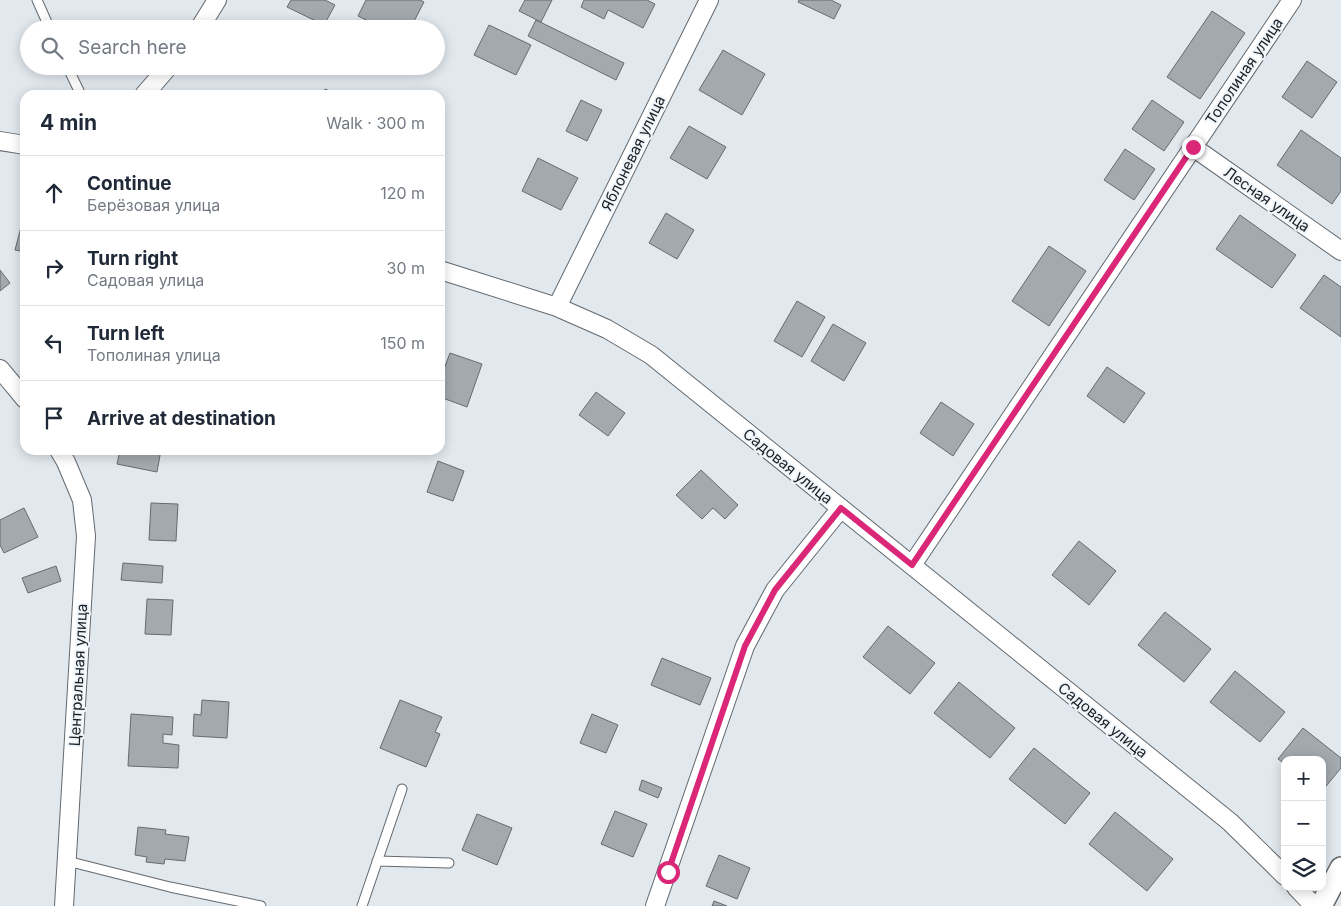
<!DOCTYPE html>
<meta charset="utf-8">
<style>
body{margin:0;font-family:Inter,sans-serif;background:#f6f6f7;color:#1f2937}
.controls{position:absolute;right:15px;bottom:15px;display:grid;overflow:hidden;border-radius:10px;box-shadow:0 2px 12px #0003}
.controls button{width:45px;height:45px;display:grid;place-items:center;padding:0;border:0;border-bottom:1px solid #e0e1e3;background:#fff;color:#1f2937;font:25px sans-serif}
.stop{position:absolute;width:15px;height:15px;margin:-11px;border:4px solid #db2777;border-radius:50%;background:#fff}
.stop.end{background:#db2777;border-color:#fff;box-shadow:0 1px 5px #0008}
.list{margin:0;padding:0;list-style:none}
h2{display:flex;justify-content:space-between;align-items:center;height:65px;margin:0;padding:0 20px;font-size:21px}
h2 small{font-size:16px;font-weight:400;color:#747a83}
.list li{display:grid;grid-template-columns:32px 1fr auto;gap:15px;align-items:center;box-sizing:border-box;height:75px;padding:0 20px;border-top:1px solid #e0e1e3}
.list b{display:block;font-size:19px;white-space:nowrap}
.list p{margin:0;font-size:16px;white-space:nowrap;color:#747a83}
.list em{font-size:16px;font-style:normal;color:#747a83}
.icon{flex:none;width:28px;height:28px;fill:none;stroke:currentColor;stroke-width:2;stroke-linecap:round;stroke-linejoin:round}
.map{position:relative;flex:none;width:1341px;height:906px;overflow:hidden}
.search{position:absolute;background:#fff;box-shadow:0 2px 12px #0003;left:20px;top:20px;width:425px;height:55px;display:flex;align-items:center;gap:12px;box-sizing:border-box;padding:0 18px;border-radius:28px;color:#747a83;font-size:19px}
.panel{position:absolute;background:#fff;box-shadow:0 2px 12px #0003;left:20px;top:90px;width:425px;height:365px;border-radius:15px}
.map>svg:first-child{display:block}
.building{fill:#a2a9af;stroke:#656c71}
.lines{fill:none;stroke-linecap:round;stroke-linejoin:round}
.service-casing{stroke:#63696e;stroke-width:11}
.minor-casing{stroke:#63696e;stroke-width:20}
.tertiary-casing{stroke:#63696e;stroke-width:24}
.service{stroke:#fff;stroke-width:9}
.minor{stroke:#fff;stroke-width:18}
.tertiary{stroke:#fff;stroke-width:21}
.route{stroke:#db2777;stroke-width:6}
.labels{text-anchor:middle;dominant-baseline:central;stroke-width:4;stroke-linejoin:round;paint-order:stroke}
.street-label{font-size:15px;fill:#1c1e20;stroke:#eef5fc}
</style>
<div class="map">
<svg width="1341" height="906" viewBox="0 0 1341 906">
<rect width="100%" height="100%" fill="#e1e8ee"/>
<path class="building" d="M291 0H325L335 5 324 25 287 7Z
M366 0H420L424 2 410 29H385L358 16Z
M525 0H552L541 22 519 11Z
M584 0H647L655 4 643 28 608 10 604 19 581 7Z
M799 0H831L841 5 834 19 798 2Z
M1212 11 1245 33 1200 99 1167 77Z
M536 20 624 63 616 80 528 36Z
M489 25 531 45 516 75 474 55Z
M723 50 765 74 742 115 699 90Z
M1307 61 1337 82 1312 118 1282 97Z
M325 89 339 95H323Z
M581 100 602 110 587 141 566 131Z
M1152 100 1184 122 1164 151 1132 129Z
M689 126 726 147 707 179 670 158Z
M1301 130 1341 158V191L1332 204 1277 165Z
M1125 149 1155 169 1134 200 1104 180Z
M538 158 578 178 561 210 522 191Z
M25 212V252L15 250Z
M666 213 694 230 677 259 649 243Z
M1240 215 1296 255 1272 288 1216 249Z
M1049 246 1086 271 1049 326 1012 301Z
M0 270 10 283 0 291Z
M1324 275 1341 287V337L1300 308Z
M797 301 825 317 802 357 774 341Z
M833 324 866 343 844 381 811 361Z
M450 353 482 364 467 407 440 397V380Z
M1107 367 1145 393 1124 423 1087 396Z
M596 392 625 413 608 436 579 415Z
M941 402 974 424 953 456 920 433Z
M120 450H161L157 472 117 464Z
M438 461 464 471 453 501 427 492Z
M701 470 738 505 725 519 713 508 702 519 676 495Z
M151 503 178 504 176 541 149 540Z
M24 508 38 537 4 553 0 545V520Z
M1079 541 1116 571 1089 605 1052 575Z
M123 563 163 566 162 583 121 580Z
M56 566 61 581 28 593 22 578Z
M147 599 173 600 171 635 145 634Z
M1165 612 1211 649 1184 682 1138 645Z
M888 626 935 663 910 694 863 657Z
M662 658 711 678 700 705 651 685Z
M1235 671 1285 712 1260 742 1210 702Z
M959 682 1015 728 990 758 934 713Z
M202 700 229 702 227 738 193 736 194 714 201 715Z
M400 700 442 717 435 732 440 734 426 767 380 748Z
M131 714 173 717 172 735 163 734V743L179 745 178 768 128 766Z
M592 714 618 725 606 753 580 743Z
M1303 728 1341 758V768L1322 791V760H1285V764L1278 759Z
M1034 748 1090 793 1065 824 1009 779Z
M642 780 662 788 658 798 639 790Z
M615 811 647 824 633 857 601 844Z
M1115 812 1173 859 1147 891 1089 844Z
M477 814 512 828 497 865 462 850Z
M138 827 166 830 165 834 189 837 185 861 165 859 164 864 146 862 147 857 135 855Z
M719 855 750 868 737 899 706 886Z
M714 901 727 906H712Z"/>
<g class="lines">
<g class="service-casing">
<path id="service" d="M37 0 50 29
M67 66 81 95
M67 861 170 887 261 906
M377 861 449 863
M362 906 402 789"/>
</g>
<g class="minor-casing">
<path id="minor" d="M199 29 217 0
M144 95 169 66
M0 141 25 145
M1193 147 1341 251
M440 270 557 307 607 329 651 355 1230 822 1285 876
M557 307 709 0
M0 369 25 399
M59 450 66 462 82 500 86 536 64 906
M912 565 1292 0
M1296 887 1314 906
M655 906 745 646 775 590 841 508"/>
</g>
<g class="tertiary-casing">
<path id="tertiary" d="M1321 906 1341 868"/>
</g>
<use href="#service" class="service"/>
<use href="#minor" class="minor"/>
<use href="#tertiary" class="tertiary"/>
</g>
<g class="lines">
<path class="route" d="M668 872 745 646 775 590 841 508 912 565 1193 147"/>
</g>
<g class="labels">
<g class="street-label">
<text transform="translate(1244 71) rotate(-56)">Тополиная улица</text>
<text transform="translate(633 153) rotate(-64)">Яблоневая улица</text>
<text transform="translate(1267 199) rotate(35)">Лесная улица</text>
<text transform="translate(788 466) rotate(39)">Садовая улица</text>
<text transform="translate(78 675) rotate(-87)">Центральная улица</text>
<text transform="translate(1103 720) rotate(39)">Садовая улица</text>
</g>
</g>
</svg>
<div class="controls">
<button>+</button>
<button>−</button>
<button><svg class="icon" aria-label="layers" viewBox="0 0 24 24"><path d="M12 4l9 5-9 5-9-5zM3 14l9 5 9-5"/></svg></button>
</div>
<div class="stop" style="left:668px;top:872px"></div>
<div class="stop end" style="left:1193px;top:147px"></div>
<div class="search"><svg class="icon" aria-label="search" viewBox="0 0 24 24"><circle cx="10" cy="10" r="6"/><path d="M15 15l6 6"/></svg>Search here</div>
<section class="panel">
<h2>4 min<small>Walk · 300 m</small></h2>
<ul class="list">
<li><svg class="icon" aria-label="ahead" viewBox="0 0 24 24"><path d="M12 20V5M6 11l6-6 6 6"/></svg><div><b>Continue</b><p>Берёзовая улица</p></div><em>120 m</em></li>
<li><svg class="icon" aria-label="right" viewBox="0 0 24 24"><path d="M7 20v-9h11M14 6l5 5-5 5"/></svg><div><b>Turn right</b><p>Садовая улица</p></div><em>30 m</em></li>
<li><svg class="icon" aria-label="left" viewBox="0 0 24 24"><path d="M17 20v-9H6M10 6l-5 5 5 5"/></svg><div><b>Turn left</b><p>Тополиная улица</p></div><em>150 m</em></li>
<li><svg class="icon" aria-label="arrive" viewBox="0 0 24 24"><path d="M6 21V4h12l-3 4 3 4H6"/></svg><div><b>Arrive at destination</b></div></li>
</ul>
</section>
</div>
